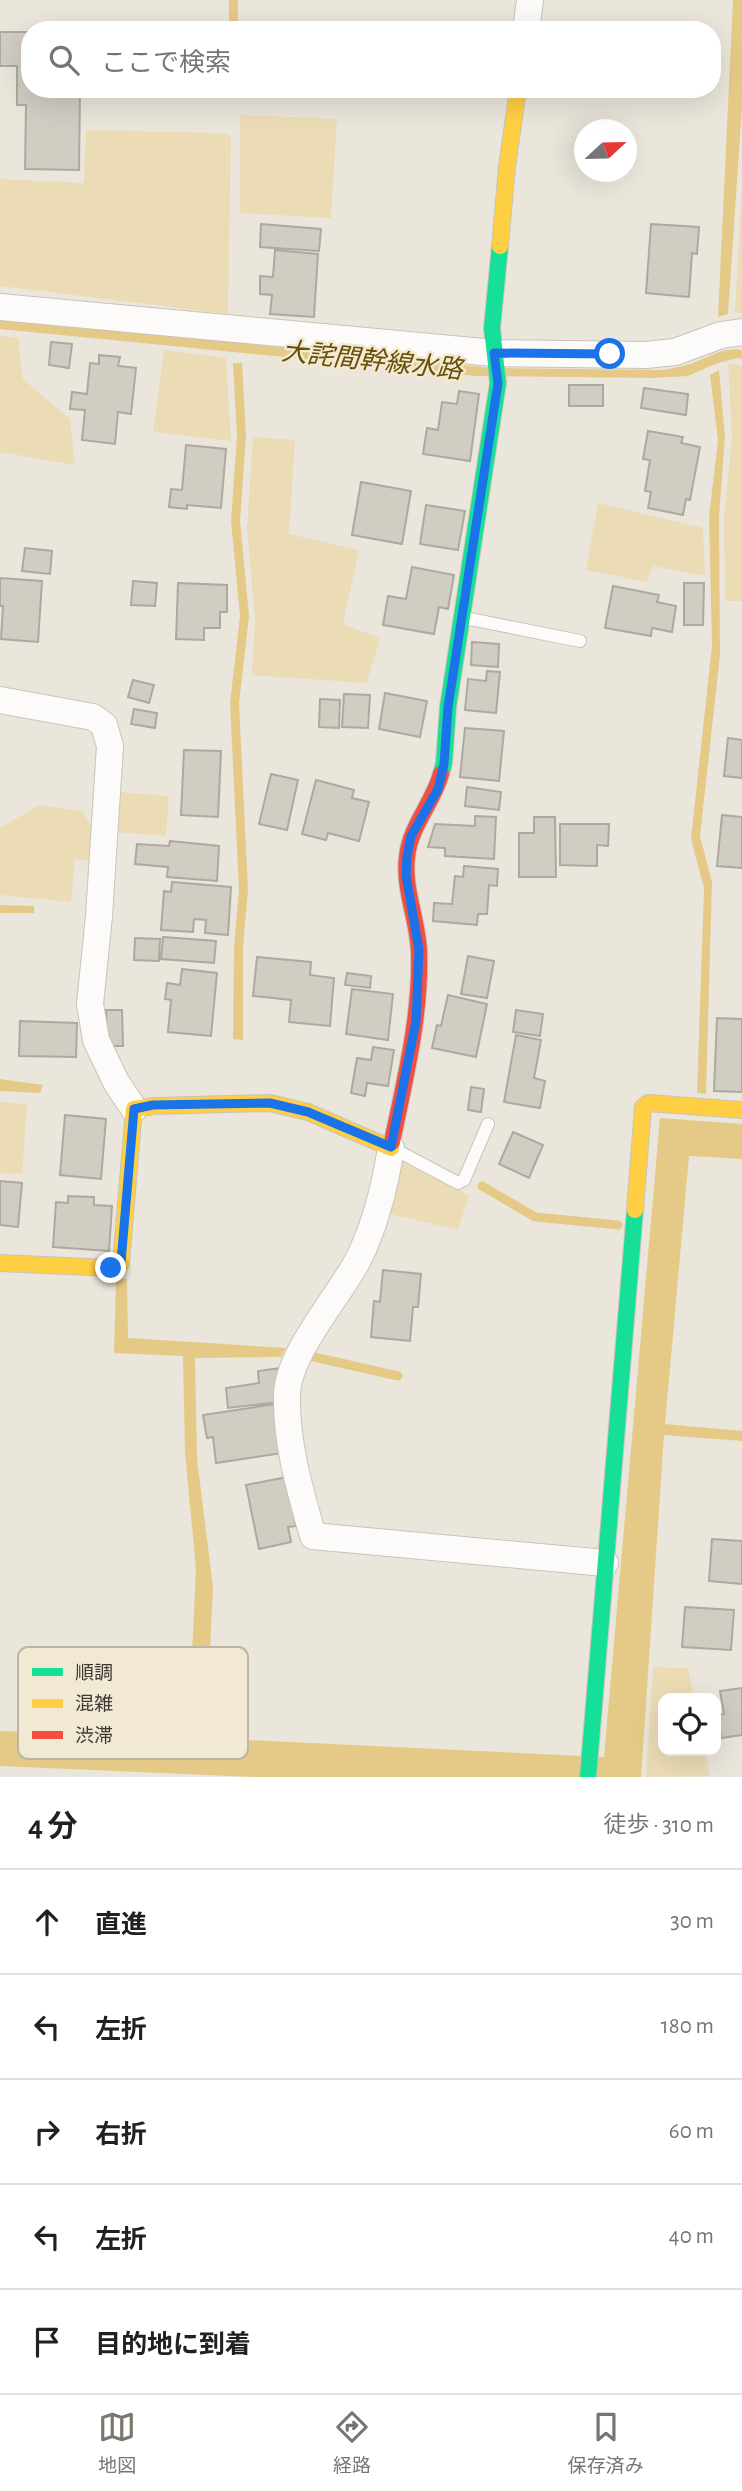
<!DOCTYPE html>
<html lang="ja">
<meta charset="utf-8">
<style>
body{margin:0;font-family:"Alegreya Sans","Noto Sans JP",sans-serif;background:#f2f2f2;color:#202124}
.controls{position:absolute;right:21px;bottom:21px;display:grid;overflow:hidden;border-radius:14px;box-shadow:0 7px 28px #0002}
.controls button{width:63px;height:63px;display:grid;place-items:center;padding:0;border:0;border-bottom:2px solid #e0e0e0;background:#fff;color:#202124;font:35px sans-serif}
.compass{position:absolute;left:574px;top:119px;width:63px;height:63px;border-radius:50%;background:#fff;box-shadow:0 7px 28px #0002;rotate:68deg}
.stop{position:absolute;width:21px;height:21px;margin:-16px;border:5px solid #1a73e8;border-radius:50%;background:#fff}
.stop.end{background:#1a73e8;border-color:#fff;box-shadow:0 2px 7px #0008}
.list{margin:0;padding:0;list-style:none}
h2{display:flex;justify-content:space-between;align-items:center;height:91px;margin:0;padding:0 28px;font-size:30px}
h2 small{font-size:23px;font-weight:400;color:#757577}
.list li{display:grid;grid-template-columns:46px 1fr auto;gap:21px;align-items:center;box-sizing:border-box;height:105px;padding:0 28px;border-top:2px solid #e0e0e0}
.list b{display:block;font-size:26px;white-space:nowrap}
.list em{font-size:23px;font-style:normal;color:#757577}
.icon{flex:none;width:38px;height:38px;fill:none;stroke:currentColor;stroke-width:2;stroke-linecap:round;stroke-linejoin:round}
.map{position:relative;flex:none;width:742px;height:1777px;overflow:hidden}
.search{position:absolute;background:#fff;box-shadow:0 7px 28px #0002;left:21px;right:21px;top:21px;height:77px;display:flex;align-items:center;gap:18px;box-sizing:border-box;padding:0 24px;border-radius:28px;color:#757577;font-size:26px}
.sheet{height:616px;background:#fff}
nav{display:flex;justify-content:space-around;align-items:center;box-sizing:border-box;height:98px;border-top:2px solid #e0e0e0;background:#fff;font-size:19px;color:#757577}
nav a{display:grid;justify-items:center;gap:4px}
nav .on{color:#7b776e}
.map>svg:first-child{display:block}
.green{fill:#ecdcb6}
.water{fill:#e5ca87}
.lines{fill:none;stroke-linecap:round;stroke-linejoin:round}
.stream{stroke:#e5ca87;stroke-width:9}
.building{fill:#d1cdc3;stroke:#ada9a0;stroke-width:2}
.lane-casing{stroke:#c8c4bb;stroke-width:14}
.street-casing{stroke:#c8c4bb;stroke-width:28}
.fast-casing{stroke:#c8c4bb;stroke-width:18}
.slow-casing{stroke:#c8c4bb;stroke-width:18}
.jam-casing{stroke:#c8c4bb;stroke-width:18}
.lane{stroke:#fcfbfa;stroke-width:12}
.street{stroke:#fcfbfa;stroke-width:26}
.fast{stroke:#16e098;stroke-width:16}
.slow{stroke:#ffcf43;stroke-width:16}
.jam{stroke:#f24e42;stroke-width:16}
.route{stroke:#1a73e8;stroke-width:9}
.labels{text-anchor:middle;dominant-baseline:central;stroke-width:5;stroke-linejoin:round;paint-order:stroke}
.water-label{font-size:26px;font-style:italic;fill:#684f04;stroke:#f2e9d4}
.key{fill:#f2e9d4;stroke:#bcb5a4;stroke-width:2}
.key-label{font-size:19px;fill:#3f3b33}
</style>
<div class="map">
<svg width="742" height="1777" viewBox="0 0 742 1777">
<rect width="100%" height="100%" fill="#ebe6db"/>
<path class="green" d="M240 115 337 119 331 218 240 213Z
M86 130 221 133 231 136 228 314 0 286V179L84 183Z
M742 186V314L735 312Z
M0 336 18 338 23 379 70 419 75 465 0 452Z
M164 350 226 358 231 441 153 432Z
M728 363 742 366V601H725L724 518 732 437Z
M253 437 295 440 289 534 359 550 343 624 380 638 367 683 252 675 255 619 247 528Z
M598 503 703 528 705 576 653 566 647 582 586 570Z
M117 792 169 796 166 836 114 832Z
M40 805 82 811 94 829 93 862 75 859 71 902 0 895V828Z
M0 1102 27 1104 22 1174 0 1173Z
M401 1162 469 1195 458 1230 389 1214Z
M653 1667 688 1668 694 1698H663V1751H705L710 1776 646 1777Z"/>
<path class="water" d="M229 0H238V30H229Z
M733 0H742V107L728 314 718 317Z
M0 319 492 368 665 370C672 368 680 367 687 365 705 360 722 346 742 350V359L737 358 715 364 688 376 653 378 476 376 0 329Z
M233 363H242L246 436 240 521 249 616 239 703 248 890 243 947V1040L233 1039 234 947 239 890 230 703 240 616 231 521 237 436Z
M719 370 725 436 719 517 720 655 700 836 712 882 706 1094 697 1093 704 888 691 839 712 645 709 517 718 440 710 375Z
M0 905 34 906V913H0Z
M0 1079 43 1085 40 1093 0 1091Z
M660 1118 742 1124V1159L689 1156 665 1424 742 1431V1441L664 1435 641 1777H254L0 1766V1731L188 1738 196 1569 185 1453 183 1356 114 1353 116 1281 127 1278 128 1338 286 1348 281 1357 195 1358 197 1459 213 1587 206 1738 604 1757Z"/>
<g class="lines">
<path class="stream" d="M482 1186 535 1217 618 1225
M314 1357 398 1376"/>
</g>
<path class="building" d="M0 32H30V89H80L79 170 25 169 26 105H17V66H0Z
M261 224 321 229 319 251 260 247Z
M651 224 699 227 697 254 692 253 689 297 646 293Z
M275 250 318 254 314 317 270 314 272 295 260 294V276L273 277Z
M51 342 72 344 69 368 49 365Z
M99 355 120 357 118 366 136 368 131 414 118 412 115 444 82 440 85 410 70 409 72 392 87 394 90 363 99 364Z
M569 385H603V406H569Z
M644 388 688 394 686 415 641 408Z
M459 391 479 394 470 461 423 454 427 428 438 430 442 402 457 404Z
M648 431 683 437 681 443 700 447 690 500 686 499 683 515 648 508 651 492 645 491 650 460 643 459Z
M186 445 226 449 221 508 187 505V509L169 507 171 489 182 490Z
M361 482 411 491 402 544 352 535Z
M426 505 465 511 458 550 420 544Z
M25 548 52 551 50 574 22 571Z
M412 567 454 575 448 609 439 607 434 634 383 625 388 596 406 599Z
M0 578 42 581 38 642 1 639 3 606H0Z
M133 581 157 583 155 606 131 605Z
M178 583 227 585V612H220V628H204V640L176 639Z
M684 583H704L703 625H684Z
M613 586 659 595 657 602 676 606 672 632 652 628 651 636 605 628Z
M472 642 499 644 498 667 471 665Z
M487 671 500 672 496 713 465 710 468 679 486 681Z
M133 680 154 685 149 703 128 697Z
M385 693 427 701 420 737 379 729Z
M344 694 370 695 368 728 342 727Z
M320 699 340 700 339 728 319 727Z
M134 709 157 713 155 728 131 724Z
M465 728 504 731 499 781 460 777Z
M728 738 742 740V778L724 776Z
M184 750 221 751 218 817 181 815Z
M271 774 298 780 287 830 259 824Z
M316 780 354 790 352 798 369 802 359 841 328 833 326 840 302 834Z
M467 787 501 792 499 810 465 806Z
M722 815 742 817V868L717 866Z
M475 816 496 817 494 859 445 856V848L428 847 435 824 475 826Z
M534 817H555L556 877H519V833H534Z
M560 824H609L608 846 597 845V866L560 865Z
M170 841 219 846 217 881 167 877 168 867 135 864 137 844 169 846Z
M464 866 498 869 497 886 489 885 487 914H478L477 925 433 921 434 903 452 904 455 876 463 877Z
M172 882 231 887 228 935 205 933 206 920 194 919 193 932 161 930 164 891 171 892Z
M163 937 216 941 214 963 161 959Z
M135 938 160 939 159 961 134 960Z
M468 956 494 961 487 998 461 994Z
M257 957 311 962 310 975 334 978 330 1026 289 1022 291 1000 253 996Z
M182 969 217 973 211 1036 168 1032 171 1000 165 999 167 983 180 985Z
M347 973 371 976 370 988 345 985Z
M352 989 393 994 388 1040 346 1034Z
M448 995 487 1004 476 1057 432 1048 437 1025 441 1026Z
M106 1010H122L123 1046H107Z
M516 1010 543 1014 540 1036 513 1032Z
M717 1018 742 1019V1092L714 1091Z
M20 1021 77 1023 76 1057 19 1056Z
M516 1035 541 1040 534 1078 545 1081 540 1108 504 1102Z
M373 1047 394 1050 388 1086 367 1083 365 1096 351 1093 357 1058 371 1060Z
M471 1087 484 1089 481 1112 468 1110Z
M65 1115 106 1119 101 1179 60 1175Z
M513 1132 543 1145 529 1178 499 1164Z
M0 1181 22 1183 18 1227 0 1225Z
M68 1196 94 1197V1205L112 1206 109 1251 53 1247 56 1202 68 1203Z
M383 1270 421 1274 418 1307H413L410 1341 371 1337 374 1301 380 1302Z
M281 1368 280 1402 228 1408 226 1388 259 1383 258 1371Z
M275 1404 283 1453 216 1463 213 1437 207 1438 203 1415Z
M287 1477 296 1526 288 1527 291 1542 259 1549 246 1485Z
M712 1539 742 1541V1584L709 1581Z
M685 1607 734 1610 731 1650 682 1647Z
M742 1688V1735L721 1738 718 1715 724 1714 720 1691Z"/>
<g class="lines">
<g class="lane-casing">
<path id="lane" d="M465 618 580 641
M394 1149 458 1183 464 1180 488 1124"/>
</g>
<g class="street-casing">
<path id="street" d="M526 30 530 0
M0 307 494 353 646 355 675 352 721 335 742 332
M0 700 93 717 104 725 110 746 99 916 90 1004 96 1040 116 1082 134 1109
M391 1148C385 1186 376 1224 358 1260 338 1298 288 1353 287 1395 286 1444 300 1490 313 1536L605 1563"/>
</g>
<g class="fast-casing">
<path id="fast" d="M441 774 444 763 448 707 498 383 492 328 500 246
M588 1777 635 1210"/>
</g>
<g class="slow-casing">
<path id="slow" d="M500 246 507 167 518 89
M635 1210 643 1107 648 1103 742 1110
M0 1263 111 1268 121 1263 134 1109 154 1106 270 1103 308 1112 391 1148 392 1142"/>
</g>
<g class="jam-casing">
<path id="jam" d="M392 1142C405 1079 421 1016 419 952 418 920 403 889 407 857 410 826 433 803 441 774"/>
</g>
<use href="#lane" class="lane"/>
<use href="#street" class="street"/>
<use href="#fast" class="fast"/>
<use href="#slow" class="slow"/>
<use href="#jam" class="jam"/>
</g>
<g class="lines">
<path class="route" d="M111 1268 121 1262 134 1109 153 1105 270 1103 308 1112 391 1147 416 1021 419 950 406 875 407 856 411 836 438 789 444 764 448 707 498 383 494 353 610 354"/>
</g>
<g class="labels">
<g class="water-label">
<text transform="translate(372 361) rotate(6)">大詫間幹線水路</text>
</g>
</g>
<rect x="18" y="1647" width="230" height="112" rx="10" class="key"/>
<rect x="32" y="1668" width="31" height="8" fill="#16e098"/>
<rect x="32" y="1699" width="31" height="9" fill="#ffcf43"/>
<rect x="32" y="1731" width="31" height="8" fill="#f24e42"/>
<g class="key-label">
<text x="75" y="1679">順調</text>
<text x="75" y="1710">混雑</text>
<text x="75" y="1742">渋滞</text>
</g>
</svg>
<div class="controls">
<button><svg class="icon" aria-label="locate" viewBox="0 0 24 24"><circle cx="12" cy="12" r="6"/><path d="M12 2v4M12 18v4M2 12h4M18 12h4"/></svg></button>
</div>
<svg class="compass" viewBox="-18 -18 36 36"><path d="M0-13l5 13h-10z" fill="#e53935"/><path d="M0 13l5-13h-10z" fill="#757577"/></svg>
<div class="stop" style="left:610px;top:354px"></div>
<div class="stop end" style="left:111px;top:1268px"></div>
<div class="search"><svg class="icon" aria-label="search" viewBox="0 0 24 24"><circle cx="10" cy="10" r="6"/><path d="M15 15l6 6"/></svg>ここで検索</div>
</div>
<section class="sheet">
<h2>4 分<small>徒歩 · 310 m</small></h2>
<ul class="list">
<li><svg class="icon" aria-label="ahead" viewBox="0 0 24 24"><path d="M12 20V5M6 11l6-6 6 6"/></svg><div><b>直進</b></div><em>30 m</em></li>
<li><svg class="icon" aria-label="left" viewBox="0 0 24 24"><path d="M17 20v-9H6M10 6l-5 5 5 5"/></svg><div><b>左折</b></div><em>180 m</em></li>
<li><svg class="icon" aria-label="right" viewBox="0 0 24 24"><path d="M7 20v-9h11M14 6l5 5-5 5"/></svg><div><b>右折</b></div><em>60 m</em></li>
<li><svg class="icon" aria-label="left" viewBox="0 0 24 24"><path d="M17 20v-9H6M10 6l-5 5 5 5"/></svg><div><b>左折</b></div><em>40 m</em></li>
<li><svg class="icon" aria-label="arrive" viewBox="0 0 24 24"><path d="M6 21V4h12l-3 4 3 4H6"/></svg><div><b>目的地に到着</b></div></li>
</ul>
</section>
<nav>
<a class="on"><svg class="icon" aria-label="map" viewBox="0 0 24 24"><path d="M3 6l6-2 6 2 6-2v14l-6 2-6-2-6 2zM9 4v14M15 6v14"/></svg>地図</a>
<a><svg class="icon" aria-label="directions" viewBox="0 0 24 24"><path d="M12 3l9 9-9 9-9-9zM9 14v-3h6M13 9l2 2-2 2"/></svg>経路</a>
<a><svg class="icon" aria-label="saved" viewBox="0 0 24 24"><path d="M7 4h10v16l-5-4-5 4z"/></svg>保存済み</a>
</nav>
